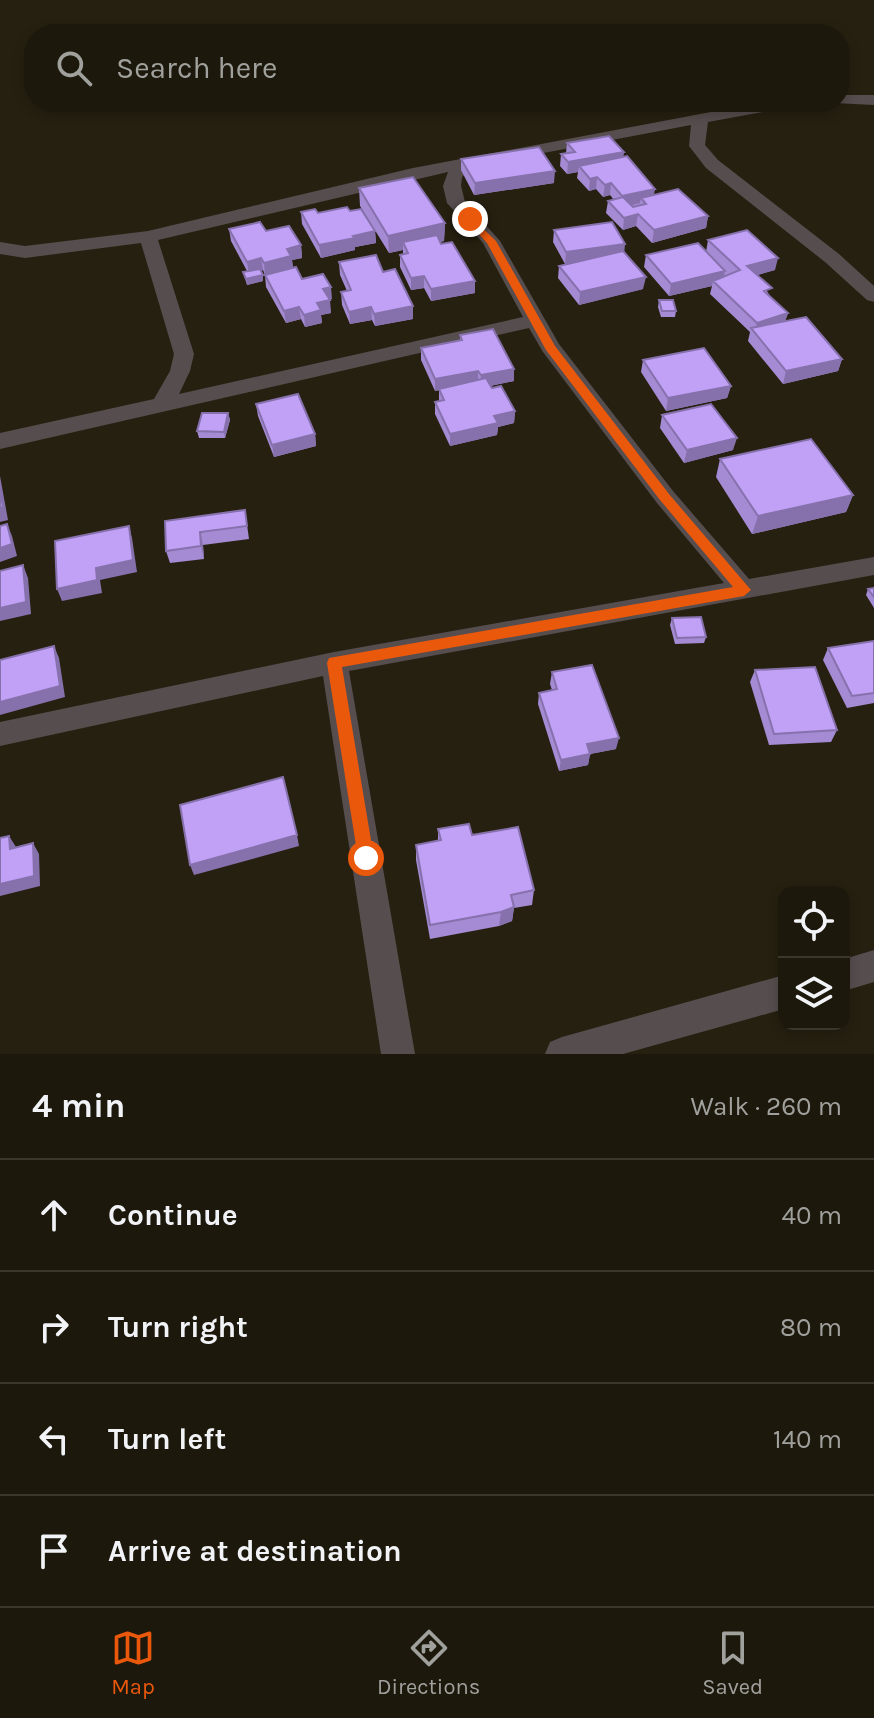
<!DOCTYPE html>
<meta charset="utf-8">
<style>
body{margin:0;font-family:Karla,sans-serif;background:#252115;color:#f1f3f6}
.controls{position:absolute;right:24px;bottom:24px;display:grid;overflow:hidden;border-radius:16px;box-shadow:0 4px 12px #0003}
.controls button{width:72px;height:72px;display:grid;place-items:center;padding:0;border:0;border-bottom:2px solid #3a372d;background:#1c180c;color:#f1f3f6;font:40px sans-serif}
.stop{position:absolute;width:24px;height:24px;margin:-18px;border:6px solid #ea580c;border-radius:50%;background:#fff}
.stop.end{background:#ea580c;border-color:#fff;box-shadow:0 2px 8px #0008}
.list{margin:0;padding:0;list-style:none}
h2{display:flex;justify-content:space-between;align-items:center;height:104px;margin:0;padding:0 32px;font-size:34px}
h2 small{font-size:26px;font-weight:400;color:#a0a09d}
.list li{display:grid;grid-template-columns:52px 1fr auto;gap:24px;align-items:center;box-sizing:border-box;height:112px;padding:0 32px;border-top:2px solid #3a372d}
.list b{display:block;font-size:30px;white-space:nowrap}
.list em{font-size:26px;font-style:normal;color:#a0a09d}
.icon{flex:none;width:44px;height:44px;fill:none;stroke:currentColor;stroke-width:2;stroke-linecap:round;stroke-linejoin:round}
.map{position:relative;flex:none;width:874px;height:1054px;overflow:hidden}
.search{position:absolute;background:#1c180c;box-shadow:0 4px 12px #0003;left:24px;right:24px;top:24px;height:88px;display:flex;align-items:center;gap:20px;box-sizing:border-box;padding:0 28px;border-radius:32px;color:#a0a09d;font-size:30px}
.sheet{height:552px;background:#1c180c}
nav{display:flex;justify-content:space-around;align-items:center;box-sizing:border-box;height:112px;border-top:2px solid #3a372d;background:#1c180c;font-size:22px;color:#a0a09d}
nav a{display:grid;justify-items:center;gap:4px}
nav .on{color:#ea580c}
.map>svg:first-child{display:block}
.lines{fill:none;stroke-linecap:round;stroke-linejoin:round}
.minor{fill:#564d4e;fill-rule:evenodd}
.wall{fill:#a58ad4}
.shaded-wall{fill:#8671ac}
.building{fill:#c0a1f6;stroke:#8671ac;stroke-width:2}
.route{fill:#ea580c}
</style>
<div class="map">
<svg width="874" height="1054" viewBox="0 0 874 1054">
<rect width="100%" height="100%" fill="#262010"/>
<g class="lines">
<path class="minor" d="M840 95H874V105L834 103 840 102Z
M764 102H797L789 107 708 122 705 145 718 160 839 254 874 286V302L867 300 825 262 706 168 689 146 691 125 475 166 462 177 461 186 465 202 500 241 559 344 673 491 749 579 874 557V575L349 671 415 1054H381L323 676 0 746V722L334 652 724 583 657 503 543 352 529 328 0 449V433L154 399 170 371 174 354 141 243 25 258 0 254V242L25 246 148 231 413 168ZM448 172 443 186 447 203 483 243 523 317 179 394 190 371 194 354 158 240Z
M874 950V982L844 991V959Z
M784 975V1009L623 1054H545L550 1042 562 1037Z"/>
</g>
<path class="wall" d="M567 143 624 152 623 156 654 195 708 216 706 228 652 243 636 226 623 230 606 213 608 201 614 200 610 195 603 197 596 189 589 191 577 178 578 172 567 174 560 166 561 154 566 153Z
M461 159 554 183 474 195 461 170Z
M359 188 445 223 444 241 440 242 475 293 431 301 424 288 411 290 400 267V255L403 254V250L389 253 360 206Z
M350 211 375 231 376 243 355 247V250L321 258 302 224 301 212 318 213Z
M229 229 266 231 301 245 302 258 292 260 293 268 302 279 332 299 329 300 331 313 321 315 322 323 305 327 301 319 286 323 266 287 265 275 263 270 261 271 263 281 247 285 243 272 247 271 231 241Z
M554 230 624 252 643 289 579 305 558 278 559 266 565 264 553 242Z
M708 240 775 270 757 275 770 296 788 313 785 321 842 359 838 371 783 384 748 341 750 332 710 294 712 286 669 296 644 267 646 255 706 252Z
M339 262 383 272 413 306V319L375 326 372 320 350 324 342 305 341 292 347 291 340 275Z
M659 300 676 311 675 317H661L658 307Z
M460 335 514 381 490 386 515 411 514 423 498 427 497 435 450 446 435 414V402L439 401V390L435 391 421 360V348L460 340Z
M643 360 731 386 727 398 666 411 641 372Z
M256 404 315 434 316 446 274 457 258 416Z
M228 413 230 420 225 438H199L197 431Z
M662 415 733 450 684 463 660 428Z
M720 459 853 495 846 512 752 534 716 477Z
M245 510 249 539 203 545 204 559 170 563 166 551Z
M874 588V608L866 595 868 589Z
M672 618 706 637 704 643 675 644 670 625Z
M874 641V703L847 708 823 660 828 648Z
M755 670 837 730 831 742 769 745 750 682Z
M552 672 616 749 590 754 588 765 559 771 538 704 539 693 552 690 550 684Z
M438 829 472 835 534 890 532 905 514 908 512 921 499 926 430 939 416 860V845L438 841Z"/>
<path class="shaded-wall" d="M624 152 622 164 579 166 578 172 567 174 568 162Z
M555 171 554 183 474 195 475 183Z
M597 177 596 189 589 191 590 179Z
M611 183 610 195 603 197 605 185Z
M655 189 653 201 641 198 640 203 621 208 622 196Z
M638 214 636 226 623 230 624 218Z
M708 216 706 228 652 243 654 230Z
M445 223 444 241 406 249 403 242V250L389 253 388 236Z
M375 231 376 243 355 247V250L321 258 319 245Z
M625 244 624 256 565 264 566 252Z
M301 245 302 258 292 260 293 268 265 275 264 263 287 249Z
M261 258 263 270 249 274 247 262Z
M778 258 775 270 744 279 747 266Z
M725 271 722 283 713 281 712 286 669 296 671 284Z
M263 275V281L247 285 246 279Z
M424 276V288L411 290V278Z
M646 277 643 289 579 305 580 292Z
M475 281V293L431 301V289Z
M331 287 332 299 324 301 323 289Z
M330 300 331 313 321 315 322 323 305 327 304 315 317 303Z
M413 306V319L375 326 374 314Z
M299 307 301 319 286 323 284 311Z
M371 307 372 320 350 324 349 312Z
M788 313 784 325 754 332 757 323Z
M842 359 838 371 783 384 786 371Z
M514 369V381L480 388 481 375Z
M478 371V383L435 391V379Z
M731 386 727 398 666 411 668 398Z
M515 411 514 423 498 427 497 435 450 446V434L494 416Z
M228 413 230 420 225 438 224 432Z
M315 434 316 446 274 457 272 445Z
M737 438 733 450 684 463 687 450Z
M0 476 8 520 0 522Z
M853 495 846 512 752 534 758 516Z
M7 524 12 536 17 556 0 562V548Z
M129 526 132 538 137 572 100 580 102 593 62 601 57 589 96 568Z
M200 532 203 545 204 559 201 546Z
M23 565 28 578 31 614 0 621V608Z
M54 646 59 658 65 697 0 715V702Z
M619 738 616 749 590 754 588 765 559 771 561 760 587 744Z
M297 835 299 846 194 875 190 865Z
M9 836 16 847V860L10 849Z
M33 843 39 854 40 886 0 896V884Z
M514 907 512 921 499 926 501 912Z"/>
<path class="building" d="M609 136 624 152 568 162 561 154 575 152 567 143Z
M539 147 555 171 475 183 461 159Z
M627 156 655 189 622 196 611 183 605 185 597 177 590 179 579 166Z
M413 177 445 223 388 236 359 188Z
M678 189 708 216 654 230 638 214 624 218 608 201 623 197 633 207 646 204 641 198Z
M347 207 350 211 361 209 375 231 353 236 355 238 319 245 301 212 315 209 318 213Z
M260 222 266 231 289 226 301 245 287 249 291 256 264 263 261 258 247 262 229 229Z
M612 222 625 244 566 252 554 230Z
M747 230 778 258 747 266 772 288 764 291 788 313 757 323 713 281 740 270 708 240Z
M437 235 441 244 452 242 475 281 431 289 424 276 411 278 400 255 408 253 403 242Z
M698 243 725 271 671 284 646 255Z
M623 251 646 277 580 292 559 266Z
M376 255 383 272 395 269 413 306 374 314 371 307 349 312 341 292 351 290 339 262Z
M296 267 302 279 323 274 331 287 323 289 330 300 317 303 321 310 304 315 299 307 284 311 265 275Z
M260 269 263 275 246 279 243 272Z
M659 300H673L676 311H662Z
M806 317 842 359 786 371 751 328Z
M493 329 514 369 481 375 478 371 435 379 421 348 462 340 460 335Z
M704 348 731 386 668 398 643 360Z
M486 378 492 388 501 386 515 411 494 416 498 423 450 434 435 402 444 400 439 389Z
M298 394 315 434 272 445 256 404Z
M711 404 737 438 687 450 662 415Z
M202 413H228L224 432 197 431Z
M811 439 853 495 758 516 720 459Z
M0 490 3 507 0 508Z
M245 510 247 526 200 532 201 546 166 551 165 521Z
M7 524 12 544 0 548V526Z
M129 526 133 560 96 568 97 580 57 589 55 541Z
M23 565 26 602 0 608V571Z
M874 588V597L868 589Z
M701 617 706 637 677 638 672 618Z
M874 641V693L852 696 828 648Z
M54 646 60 686 0 702V660Z
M592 665 619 738 587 744 590 754 561 760 539 693 557 689 552 672Z
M815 667 837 730 774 734 755 670Z
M283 777 297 835 190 865 180 805Z
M469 824 472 835 518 827 534 890 511 895 514 907 501 912 430 925 416 845 441 840 438 829Z
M9 836 10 849 33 843 34 876 0 884V838Z"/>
<path class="route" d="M470 216 496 241 555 346 669 494 751 590 744 596 342 667 374 858 366 866 358 858 327 663 329 658 733 587 660 500 546 350 487 243 465 219Z"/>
</svg>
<div class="controls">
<button><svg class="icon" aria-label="locate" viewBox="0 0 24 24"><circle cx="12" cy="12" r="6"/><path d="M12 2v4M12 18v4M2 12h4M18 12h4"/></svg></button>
<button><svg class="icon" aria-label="layers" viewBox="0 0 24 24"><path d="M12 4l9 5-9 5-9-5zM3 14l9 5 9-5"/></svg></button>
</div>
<div class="stop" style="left:366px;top:858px"></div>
<div class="stop end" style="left:470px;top:219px"></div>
<div class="search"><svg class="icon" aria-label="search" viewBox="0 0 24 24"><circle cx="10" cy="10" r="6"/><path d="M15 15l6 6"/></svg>Search here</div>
</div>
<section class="sheet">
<h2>4 min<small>Walk · 260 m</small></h2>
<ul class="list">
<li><svg class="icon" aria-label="ahead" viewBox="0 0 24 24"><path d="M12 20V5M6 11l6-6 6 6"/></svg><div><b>Continue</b></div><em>40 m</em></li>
<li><svg class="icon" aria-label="right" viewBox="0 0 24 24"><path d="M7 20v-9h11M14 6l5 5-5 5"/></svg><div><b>Turn right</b></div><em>80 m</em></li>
<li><svg class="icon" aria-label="left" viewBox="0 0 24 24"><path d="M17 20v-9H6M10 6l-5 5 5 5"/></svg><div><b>Turn left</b></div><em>140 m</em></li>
<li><svg class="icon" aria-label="arrive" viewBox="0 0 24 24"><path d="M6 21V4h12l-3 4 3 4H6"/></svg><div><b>Arrive at destination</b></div></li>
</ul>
</section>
<nav>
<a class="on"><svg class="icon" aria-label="map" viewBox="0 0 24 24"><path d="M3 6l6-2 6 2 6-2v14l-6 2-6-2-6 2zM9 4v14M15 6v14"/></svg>Map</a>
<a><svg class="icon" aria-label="directions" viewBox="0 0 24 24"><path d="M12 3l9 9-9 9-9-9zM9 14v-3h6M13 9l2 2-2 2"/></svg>Directions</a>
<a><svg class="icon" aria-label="saved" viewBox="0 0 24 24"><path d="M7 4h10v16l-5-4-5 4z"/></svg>Saved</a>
</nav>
